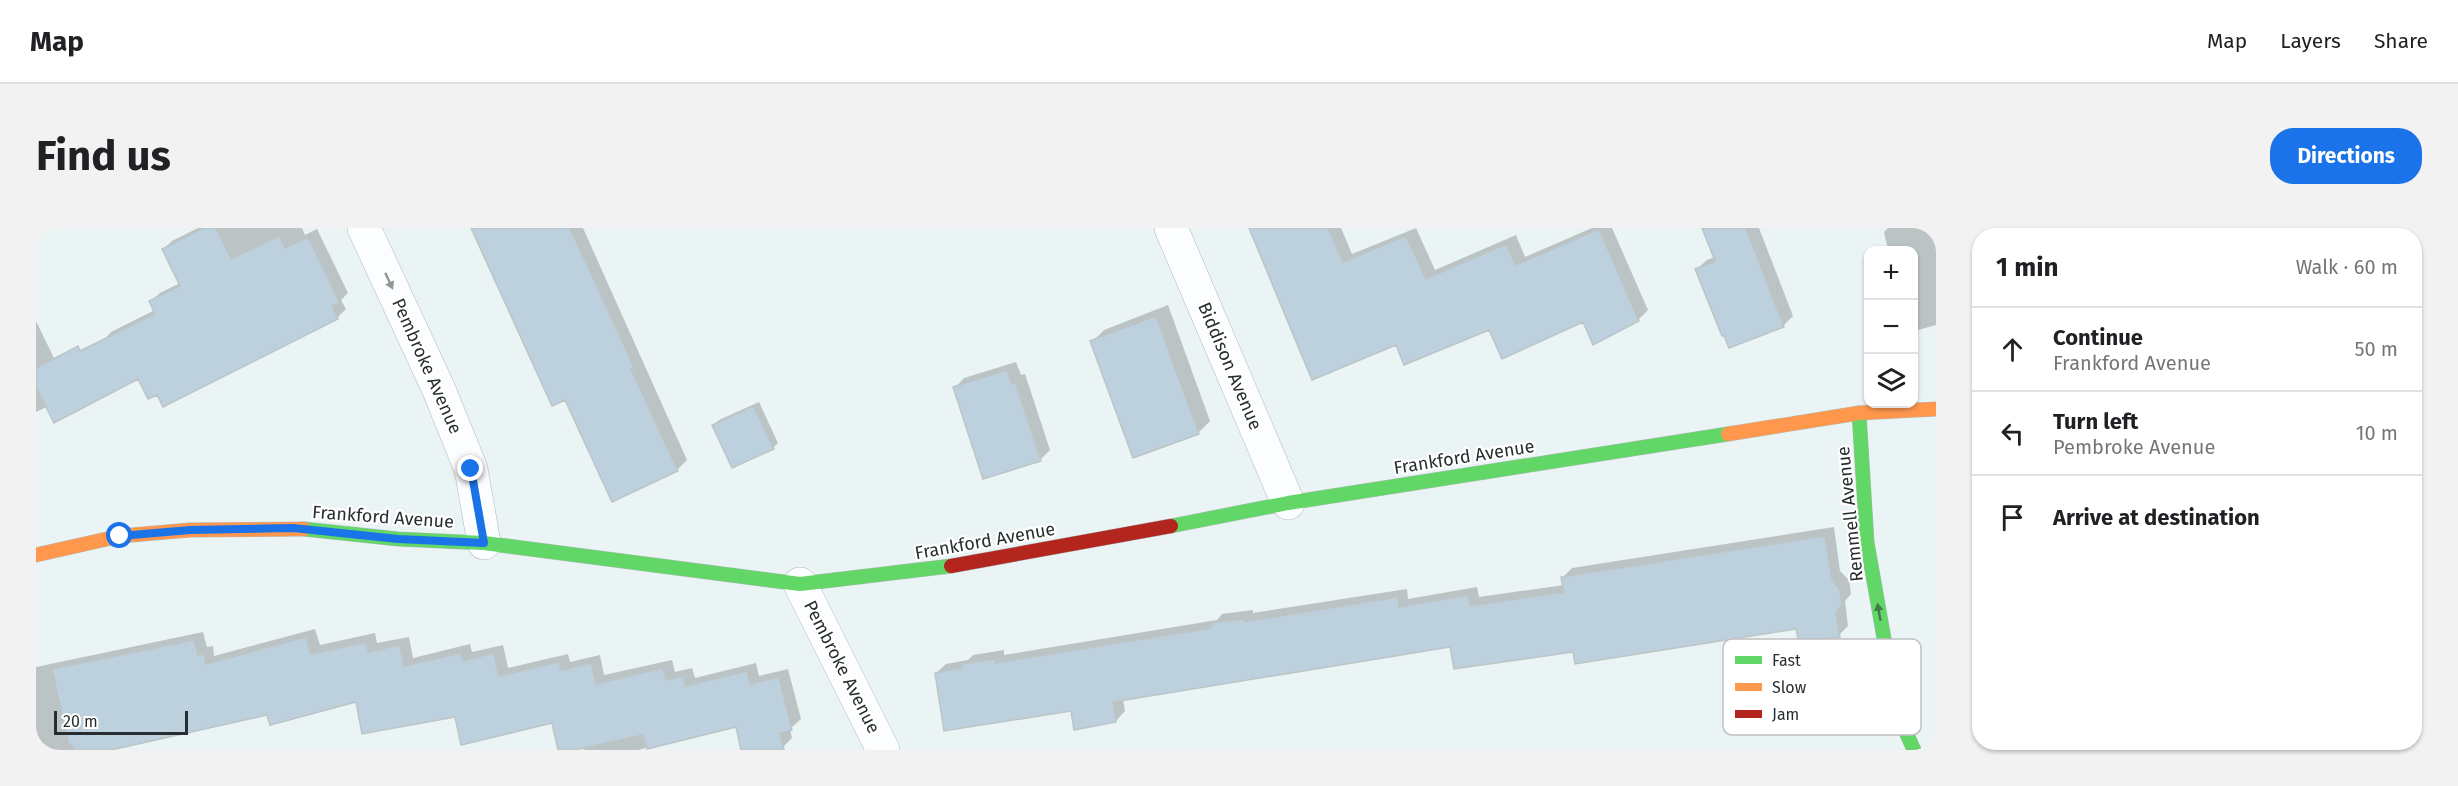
<!DOCTYPE html>
<meta charset="utf-8">
<style>
body{margin:0;font-family:"Fira Sans",sans-serif;background:#f2f2f2;color:#202124}
.controls{position:absolute;right:18px;top:18px;display:grid;overflow:hidden;border-radius:12px;box-shadow:0 2px 4px #0004}
.controls button{width:54px;height:54px;display:grid;place-items:center;padding:0;border:0;border-bottom:2px solid #e0e0e0;background:#fff;color:#202124;font:30px sans-serif}
.scale{position:absolute;left:18px;bottom:15px;width:134px;box-sizing:border-box;padding-left:6px;border:3px solid #282e2f;border-top:0;font-size:16px;line-height:21px;white-space:nowrap;color:#282e2f;-webkit-text-stroke:4px #fff;paint-order:stroke}
.stop{position:absolute;width:18px;height:18px;margin:-14px;border:4px solid #1a73e8;border-radius:50%;background:#fff}
.stop.end{background:#1a73e8;border-color:#fff;box-shadow:0 2px 6px #0008}
.list{margin:0;padding:0;list-style:none}
h2{display:flex;justify-content:space-between;align-items:center;height:78px;margin:0;padding:0 24px;font-size:26px}
h2 small{font-size:20px;font-weight:400;color:#757577}
.list li{display:grid;grid-template-columns:39px 1fr auto;gap:18px;align-items:center;box-sizing:border-box;height:84px;padding:0 24px;border-top:2px solid #e0e0e0}
.list b{display:block;font-size:22px;white-space:nowrap}
.list p{margin:0;font-size:20px;white-space:nowrap;color:#757577}
.list em{font-size:20px;font-style:normal;color:#757577}
.icon{flex:none;width:33px;height:33px;fill:none;stroke:currentColor;stroke-width:2;stroke-linecap:round;stroke-linejoin:round}
.map{position:relative;flex:none;width:1900px;height:522px;overflow:hidden;border-radius:24px}
header{display:flex;align-items:center;gap:36px;box-sizing:border-box;height:84px;padding:0 30px;background:#fff;border-bottom:2px solid #e0e0e0}
header strong{font-size:28px}
nav{display:flex;gap:33px;margin-inline-start:auto;font-size:21px}
.intro{display:flex;align-items:center;justify-content:space-between;box-sizing:border-box;height:144px;padding:0 36px}
h1{margin:0;font-size:42px}
.button{padding:15px 27px;border-radius:24px;background:#1a73e8;color:#fff;font-size:21px;font-weight:700}
main{display:flex;gap:36px;padding:0 36px}
aside{flex:1;background:#fff;border-radius:24px;box-shadow:0 2px 4px #0004}
.map>svg:first-child{display:block}
.shadow{fill:#0003}
.building{fill:#bcd1dd;stroke:#bdc4c6;stroke-width:1.5}
.lines{fill:none;stroke-linecap:round;stroke-linejoin:round}
.street-casing{stroke:#b3babb;stroke-width:34}
.fast-casing{stroke:#b3babb;stroke-width:15}
.slow-casing{stroke:#b3babb;stroke-width:15}
.jam-casing{stroke:#b3babb;stroke-width:15}
.street{stroke:#fcfdfe;stroke-width:33}
.fast{stroke:#63d668;stroke-width:14}
.slow{stroke:#ff974d;stroke-width:14}
.jam{stroke:#b3261e;stroke-width:14}
.oneway{fill:#929696}
.oneway2{fill:#437a49}
.route{stroke:#1a73e8;stroke-width:8}
.labels{text-anchor:middle;dominant-baseline:central;stroke-width:4.5;stroke-linejoin:round;paint-order:stroke}
.street-label{font-size:18px;fill:#282e2f;stroke:#fff}
.key{fill:#fff;stroke:#bec0c1;stroke-width:1.5}
.key-label{font-size:16px;fill:#282e2f}
</style>
<header>
<strong>Map</strong>
<nav><a>Map</a><a>Layers</a><a>Share</a></nav>
</header>
<div class="intro"><h1>Find us</h1><a class="button">Directions</a></div>
<main>
<div class="map">
<svg width="1900" height="522" viewBox="0 0 1900 522">
<rect width="100%" height="100%" fill="#eaf4f5"/>
<path class="shadow" d="M162 0H266L269 7 281 1 312 65 305 72 310 81 302 89 128 177 122 165 67 113 75 104 119 82 115 73 124 65 144 55 128 21 136 13Z
M436 0H547L651 232 641 242 530 170Z
M1224 0H1305L1316 26 1380 0 1399 42 1480 7 1489 29 1556 0H1576L1612 82 1602 92H1548L1454 100 1360 115Z
M1668 0H1723L1757 88 1748 97 1694 118 1661 41 1671 32 1679 29Z
M1852 0H1900V97L1878 103V22H1852L1848 4Z
M1132 77 1174 193 1162 205 1056 114 1068 102Z
M0 93 34 163 25 172 0 184Z
M980 134 985 147 989 146 1014 222 1005 231 948 250 919 160 928 150Z
M723 174 742 215 737 220 678 197 683 192Z
M1798 299 1804 343 1813 352 1815 366 1809 373 1812 398 1803 407 1762 399 1538 422 1416 417 1087 471 1089 483 1080 493 900 445 910 436 932 432 937 427 968 422V427L1181 392 1186 386 1217 382V385L1371 361 1372 371 1441 359 1443 369 1528 357 1527 349 1536 340Z
M279 401 284 417 339 405 341 415 373 409 377 430 434 416 436 424 467 417 472 440 532 426 534 434 564 427 568 447 636 432 639 444 656 440 659 450 720 435 723 448 752 441 765 491 754 501 756 510 747 519 736 522H707L701 497 602 522H548L547 519 523 522 517 493 420 487 321 472 232 485 73 522H0V439L167 404 171 419 177 418 178 428Z"/>
<path class="building" d="M168 0H180L195 31 243 8 249 20 272 9 304 75 296 78 302 91 127 179 121 167 112 171 102 151 18 195 0 159V140L42 118 44 123 119 86 113 73 144 58 126 21Z
M435 0H534L598 139 595 141 642 243 576 274 529 172 516 178Z
M1213 0H1292L1307 34 1370 8 1390 51 1470 16 1480 37 1563 1 1603 93 1557 117 1547 94 1466 131 1453 102 1368 137 1360 117 1276 152Z
M1666 0H1710L1748 99 1693 120 1688 108H1686L1659 41 1679 33Z
M1120 88 1163 206 1097 230 1054 113Z
M971 142 976 156 979 154 1005 233 947 251 917 159Z
M717 178 738 221 696 240 676 197Z
M1789 308 1796 352 1804 362 1806 377 1800 384 1804 409 1763 415 1760 401 1539 436 1537 424 1418 441 1414 419 1077 474 1080 494 1038 502 1035 483 908 503 899 445 926 440V436L959 431V435L1175 400V395L1208 391V394L1362 369 1363 379 1432 367 1434 378 1528 364 1525 349Z
M270 409 274 426 331 414 332 424 364 417 368 438 425 425 427 433 458 425 463 448 523 434 525 442 555 435 560 456 627 440 630 452 647 448 650 458 711 443 714 456 743 449 756 502 744 505 748 522H705L700 499 611 521 607 507 539 522H522L516 495 425 517 419 489 326 506 320 474 234 497 231 487 75 522H38L36 517H33L16 441 158 412 162 427 168 426 170 436Z"/>
<g class="lines">
<g class="street-casing">
<path id="street" d="M328 0 403 162 435 241 448 315
M1135 0 1252 275
M764 356 847 522"/>
</g>
<g class="fast-casing">
<path id="fast" d="M1823 185 1831 314 1861 484 1878 522
M1135 298 1252 275 1692 206
M268 301 362 311 448 315 764 356 915 338"/>
</g>
<g class="slow-casing">
<path id="slow" d="M1692 206 1823 185 1900 181
M0 327 84 308 154 302 268 301"/>
</g>
<g class="jam-casing">
<path id="jam" d="M915 338 1135 298"/>
</g>
<use href="#street" class="street"/>
<use href="#fast" class="fast"/>
<use href="#slow" class="slow"/>
<use href="#jam" class="jam"/>
</g>
<defs><path id="oneway-solid" d="M-6-.8H1V-3.2L6.5 0L1 3.2V.8H-6Z" transform="scale(1.5)"/></defs>
<use class="oneway" href="#oneway-solid" transform="translate(353 53) rotate(65)"/>
<use class="oneway2" href="#oneway-solid" transform="translate(1843 384) rotate(-100)"/>
<g class="lines">
<path class="route" d="M84 308 154 302 257 300 362 311 448 315 435 241"/>
</g>
<g class="labels">
<g class="street-label">
<text transform="translate(391 138) rotate(66)">Pembroke Avenue</text>
<text transform="translate(1194 138) rotate(67)">Biddison Avenue</text>
<text transform="translate(1428 229) rotate(-9)">Frankford Avenue</text>
<text transform="translate(1814 286) rotate(-96)">Remmell Avenue</text>
<text transform="translate(347 289) rotate(4)">Frankford Avenue</text>
<text transform="translate(949 313) rotate(-10)">Frankford Avenue</text>
<text transform="translate(806 439) rotate(63)">Pembroke Avenue</text>
</g>
</g>
<rect x="1687" y="411" width="198" height="96" rx="9" class="key"/>
<rect x="1699" y="428" width="27" height="8" fill="#63d668"/>
<rect x="1699" y="455" width="27" height="8" fill="#ff974d"/>
<rect x="1699" y="482" width="27" height="8" fill="#b3261e"/>
<g class="key-label">
<text x="1736" y="438">Fast</text>
<text x="1736" y="465">Slow</text>
<text x="1736" y="492">Jam</text>
</g>
</svg>
<div class="controls">
<button>+</button>
<button>−</button>
<button><svg class="icon" aria-label="layers" viewBox="0 0 24 24"><path d="M12 4l9 5-9 5-9-5zM3 14l9 5 9-5"/></svg></button>
</div>
<div class="scale">20 m</div>
<div class="stop" style="left:84px;top:308px"></div>
<div class="stop end" style="left:435px;top:241px"></div>
</div>
<aside>
<h2>1 min<small>Walk · 60 m</small></h2>
<ul class="list">
<li><svg class="icon" aria-label="ahead" viewBox="0 0 24 24"><path d="M12 20V5M6 11l6-6 6 6"/></svg><div><b>Continue</b><p>Frankford Avenue</p></div><em>50 m</em></li>
<li><svg class="icon" aria-label="left" viewBox="0 0 24 24"><path d="M17 20v-9H6M10 6l-5 5 5 5"/></svg><div><b>Turn left</b><p>Pembroke Avenue</p></div><em>10 m</em></li>
<li><svg class="icon" aria-label="arrive" viewBox="0 0 24 24"><path d="M6 21V4h12l-3 4 3 4H6"/></svg><div><b>Arrive at destination</b></div></li>
</ul>
</aside>
</main>
